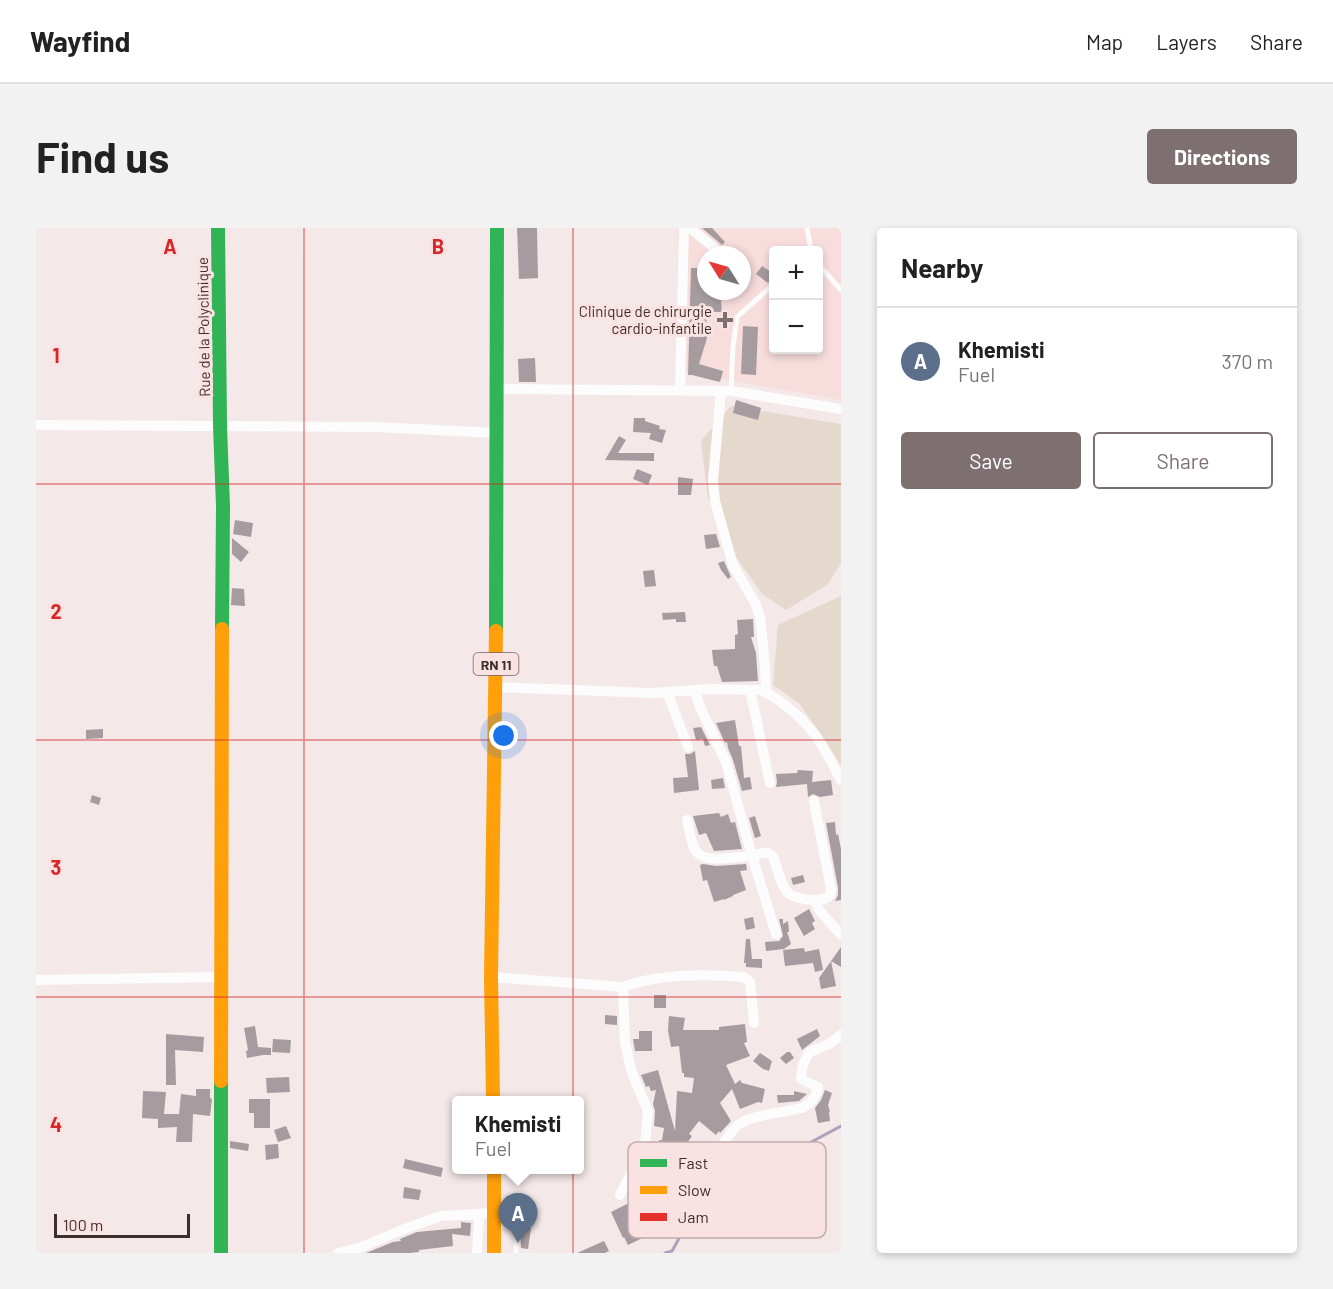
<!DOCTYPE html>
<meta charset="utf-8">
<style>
body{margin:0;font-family:Barlow,sans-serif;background:#f2f2f2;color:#222}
.controls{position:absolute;right:18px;top:18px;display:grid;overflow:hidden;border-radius:6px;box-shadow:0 3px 9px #0003}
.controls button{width:54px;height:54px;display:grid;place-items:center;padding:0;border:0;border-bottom:2px solid #e0e0e0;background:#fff;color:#222;font:30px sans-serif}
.compass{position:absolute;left:661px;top:18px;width:54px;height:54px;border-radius:50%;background:#fff;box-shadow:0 3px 9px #0003;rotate:307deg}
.scale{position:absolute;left:18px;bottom:15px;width:136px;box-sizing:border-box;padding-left:6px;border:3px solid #3e2f2f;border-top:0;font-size:16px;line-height:21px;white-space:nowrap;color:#3e2f2f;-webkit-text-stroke:4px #fae2e2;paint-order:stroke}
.you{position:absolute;left:468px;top:508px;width:21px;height:21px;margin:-15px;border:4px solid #fff;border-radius:50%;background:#1a73e8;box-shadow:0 0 0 9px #1a73e833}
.badge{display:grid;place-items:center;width:39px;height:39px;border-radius:50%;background:#7e7070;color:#fff;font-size:20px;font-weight:700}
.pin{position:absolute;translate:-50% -50px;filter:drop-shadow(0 2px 3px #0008)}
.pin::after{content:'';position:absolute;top:32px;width:21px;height:18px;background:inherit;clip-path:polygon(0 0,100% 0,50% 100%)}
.popup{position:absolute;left:416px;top:868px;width:132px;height:78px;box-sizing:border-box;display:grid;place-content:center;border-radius:6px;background:#fff;filter:drop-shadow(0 2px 4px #0005);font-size:20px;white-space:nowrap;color:#767676}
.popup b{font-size:22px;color:#222}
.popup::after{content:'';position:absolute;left:50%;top:100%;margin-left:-12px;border:12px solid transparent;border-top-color:#fff}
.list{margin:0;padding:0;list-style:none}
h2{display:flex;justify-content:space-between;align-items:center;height:78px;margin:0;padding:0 24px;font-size:26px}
h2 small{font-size:20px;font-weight:400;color:#767676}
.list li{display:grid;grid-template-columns:39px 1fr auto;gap:18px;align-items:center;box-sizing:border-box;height:108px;padding:0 24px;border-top:2px solid #e0e0e0}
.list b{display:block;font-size:22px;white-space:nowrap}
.list p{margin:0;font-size:20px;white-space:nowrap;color:#767676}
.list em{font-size:20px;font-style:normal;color:#767676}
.actions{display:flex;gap:12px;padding:18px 24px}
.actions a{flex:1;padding:14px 0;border:2px solid #7e7070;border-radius:6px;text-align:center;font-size:21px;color:#7e7070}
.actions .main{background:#7e7070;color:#fff}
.map{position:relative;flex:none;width:805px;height:1025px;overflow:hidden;border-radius:6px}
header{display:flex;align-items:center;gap:36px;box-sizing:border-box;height:84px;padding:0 30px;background:#fff;border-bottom:2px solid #e0e0e0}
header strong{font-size:28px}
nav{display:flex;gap:33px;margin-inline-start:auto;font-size:21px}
.intro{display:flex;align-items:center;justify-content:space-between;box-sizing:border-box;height:144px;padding:0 36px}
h1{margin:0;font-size:42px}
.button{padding:15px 27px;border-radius:6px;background:#7e7070;color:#fff;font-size:21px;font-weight:700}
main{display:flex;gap:36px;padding:0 36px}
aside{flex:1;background:#fff;border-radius:6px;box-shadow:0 3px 9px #0003}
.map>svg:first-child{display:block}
.built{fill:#f8dddd;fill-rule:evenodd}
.green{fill:#e4d9cc}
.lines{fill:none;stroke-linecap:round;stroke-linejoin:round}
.stream{stroke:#b0a0b9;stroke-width:3}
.building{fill:#a69b9e}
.lane{stroke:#fdfcfc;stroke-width:5}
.street{stroke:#fdfcfc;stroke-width:10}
.fast{stroke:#30b455;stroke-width:14}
.slow{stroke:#ff9f0a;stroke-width:14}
.grid{fill:none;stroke:#d62828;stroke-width:1.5;stroke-opacity:0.55}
.poi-dot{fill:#7e7070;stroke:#fae2e2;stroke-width:2}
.labels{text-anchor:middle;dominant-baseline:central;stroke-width:6;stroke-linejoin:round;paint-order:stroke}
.shield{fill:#fae2e2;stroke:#766565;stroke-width:1.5}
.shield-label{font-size:14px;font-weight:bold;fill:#3e2f2f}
.poi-label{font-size:15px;fill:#3e2f2f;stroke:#fae2e2;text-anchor:end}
.street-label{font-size:15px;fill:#3e2f2f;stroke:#fae2e2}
.key{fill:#fae2e2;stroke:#c2acac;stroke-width:1.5}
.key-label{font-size:16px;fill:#3e2f2f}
.grid-label{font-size:20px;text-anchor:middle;font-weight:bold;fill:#d62828;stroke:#fae2e2;stroke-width:6;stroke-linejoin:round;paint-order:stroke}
</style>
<header>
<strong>Wayfind</strong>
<nav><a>Map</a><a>Layers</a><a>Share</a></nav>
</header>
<div class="intro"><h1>Find us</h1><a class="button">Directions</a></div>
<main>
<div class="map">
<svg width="805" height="1025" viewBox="0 0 805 1025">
<rect width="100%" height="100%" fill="#f4e8e8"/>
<path class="built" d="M642 0H805V172L640 143ZM738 22H782V122H738ZM670 27H706V63H670Z"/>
<path class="green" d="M695 178 805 196V335L792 356 750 382 726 366 694 320 672 269 665 213Z
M805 368V537L764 476 737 457 742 397Z"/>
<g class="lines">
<path class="stream" d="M629 1025 636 1023 676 951 687 939 753 926 805 898"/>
</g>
<path class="building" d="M481 0H501L502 50 483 51Z
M666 0H676L689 14 686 17Z
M726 38 738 46V51L732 55 720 46Z
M655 40H667L668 47 670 48V63H689L685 74 686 84H670L671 110 663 136 687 143 684 154 656 147H652Z
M707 98 722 99 720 147 705 146Z
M499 130 500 154H483L482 131Z
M700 172 725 180 722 192 697 185Z
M598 190H609V193L624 198 623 201 630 202 626 215 613 211 615 205 597 204Z
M583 208 590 212 582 225H618V233L569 232Z
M601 241 616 247 612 257 597 251Z
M642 249 657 251 655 267H642Z
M199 292 217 295 215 309 197 306Z
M680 306 684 319 670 321 668 307Z
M196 310 213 324 205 334 196 326Z
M688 333 695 349 692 351 685 342 682 335Z
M618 342 620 358 609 359 607 343Z
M196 360 208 361 209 378 195 377Z
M649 384 650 394H640V391L627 392 626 385Z
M717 391 718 409H715L720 425 722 453 686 454 681 438H678L677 432 676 422 699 421V407L702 406 701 392Z
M699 492 703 518H705L708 550 714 549 716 561 706 563 697 532 692 520 691 514 689 515 680 495Z
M665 499 674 517 669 518 667 511 660 512 657 500Z
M67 501V510L50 511V502Z
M659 523 663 562 638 565 637 550 652 549 649 526H654Z
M762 542 777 543 776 554 795 552 797 567 784 569 777 566 772 569 771 556 740 559 741 554 740 546 761 545Z
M687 550 689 560 676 561 675 552Z
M56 567 65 570 63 577 54 574Z
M683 585 685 589 692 586 695 595 699 594 706 621 678 623 670 605 663 607 657 588Z
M719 588 725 608 719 610 713 590Z
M799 594 800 607 802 606 805 621V672L799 673 802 667V660L790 595Z
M667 636 680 638 710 636 711 642 704 643 710 662 697 667V668L688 672V671L678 674 671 652 667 653 664 637Z
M767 647 769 654 757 657 755 650Z
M773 681 779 693 776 695 779 701 768 708 758 690Z
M717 689 719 700 710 702 708 691Z
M743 691H747V696L752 693 753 704H751L755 716 748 721 730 723 729 714 743 713 747 708Z
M710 711H714L716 731H726V740L710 739V735H708Z
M805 719V739L795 733 800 758 785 761 783 750Z
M768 720 769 724 783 721 787 742 779 744 777 735 749 738 747 722Z
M618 767H630V780H618Z
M569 787 581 788V797L569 796Z
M633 788 649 790 647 802H683V799L709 796 711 814 708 815 714 828 690 837 699 856 704 852 706 855 729 861 726 875 722 874 704 881 696 861 684 875 695 893 684 905 683 903 680 907 663 893 653 906 656 908 647 921H646L636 933 628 926 635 916 623 913V912H626L628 900 618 898 619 883 617 876 620 862 615 863 613 858 610 859 605 847 622 842 639 903 641 863 656 865 658 850 648 849V845H646L643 818 635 819 632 802Z
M219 798 222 819 235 820V827H227L211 830 210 823 212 822 208 800Z
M781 801 784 808 766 822 761 811Z
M603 803H616V823H599L597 811H603Z
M130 806 168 809 167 824 139 822 140 857H130Z
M237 811 255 812 254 825 236 824Z
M751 824H754L758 830 750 836 744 830Z
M724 825 736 833 733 843 727 841 717 833Z
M253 849 254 864 231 865 230 850Z
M160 861H174V870L176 871 174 888 157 886 156 914H140L141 899 122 900V891L106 890 107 863 130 864 128 886H143L145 866 160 868Z
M789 862 796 865 792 877 794 884H793L794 893 782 895 779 880 785 872Z
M758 863 771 866 763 873 742 875 741 867H758Z
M213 871H234V900H218V885H213Z
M250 898 255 910 242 914 238 902Z
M194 913 213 916 212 923 194 920Z
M242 916 243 930 230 932 229 917Z
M369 931 407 940 405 949 367 940Z
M368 959 385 962 383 972 367 970Z
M613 965 629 999 592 1017 588 1009 587 1010 575 984Z
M425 994 435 995 434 1008 416 1006 417 1018 383 1022V1024L374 1025H330L357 1014 365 1013 364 1011 381 1004 425 1000Z
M484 998 495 1000 492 1021 485 1020Z
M568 1013 573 1023 569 1025H541Z"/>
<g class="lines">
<path class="lane" d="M771 0 775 22
M782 36 805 62
M695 163 697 119 701 89 738 56
M460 996 480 1001V1025"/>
<path class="street" d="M654 0 682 23
M460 161 695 163 805 181
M644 162 648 0
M685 163 677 252 679 273 697 337 719 375 724 389 729 437 730 465
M0 197 340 199 460 205
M460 459 616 465 673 461 723 462C743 468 773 496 784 514 792 526 798 540 805 552
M659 462 664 479 690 534 716 628 740 706
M714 462 734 555
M631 464 652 519
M651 592C658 622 656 634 691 630 701 629 711 629 720 627 727 625 731 623 737 628 741 639 744 655 751 664 758 671 783 675 792 669 795 666 795 665 795 661L778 573
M778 672 784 683 805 707
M455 749 587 759 589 815 596 845 612 883 609 918 584 967
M0 752 185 749
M587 759C622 746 671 746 708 749L714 754 718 795
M692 936 685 919C690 911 695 903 702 897 715 887 750 884 766 880 775 876 780 869 782 859L765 851 767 837 771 828 774 824 793 816 805 807
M302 1025 323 1020 371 1000 405 988 458 985
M441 1025 443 986"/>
<path class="fast" d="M182 0 184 198 187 278 186 401
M460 403 461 0
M185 853V1025"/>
<path class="slow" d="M185 853 186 401
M457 872 455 749 460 403
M458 942V1025"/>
</g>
<path class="grid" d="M268 0V1025M537 0V1025M0 256H805M0 512H805M0 769H805"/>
<path class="poi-dot" d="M686 83h6v6h6v6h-6v6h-6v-6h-6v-6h6z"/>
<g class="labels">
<rect class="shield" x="437.5" y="425" width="45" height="22" rx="4.5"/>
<g class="shield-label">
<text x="460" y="436">RN 11</text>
</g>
<g class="poi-label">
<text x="676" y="83">Clinique de chirurgie<tspan x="676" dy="17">cardio-infantile</tspan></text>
</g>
<g class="street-label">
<text transform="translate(167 99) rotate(-91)">Rue de la Polyclinique</text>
</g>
</g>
<rect x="592" y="914" width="198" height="96" rx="9" class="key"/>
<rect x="604" y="931" width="27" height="8" fill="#30b455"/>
<rect x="604" y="958" width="27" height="8" fill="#ff9f0a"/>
<rect x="604" y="985" width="27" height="8" fill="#e5322d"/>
<g class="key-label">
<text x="642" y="941">Fast</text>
<text x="642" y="968">Slow</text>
<text x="642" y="995">Jam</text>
</g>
<g class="grid-label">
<text x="134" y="26">A</text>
<text x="402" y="26">B</text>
<text x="20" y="135">1</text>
<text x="20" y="391">2</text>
<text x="20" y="647">3</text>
<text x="20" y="904">4</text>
</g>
</svg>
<div class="controls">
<button>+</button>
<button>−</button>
</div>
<svg class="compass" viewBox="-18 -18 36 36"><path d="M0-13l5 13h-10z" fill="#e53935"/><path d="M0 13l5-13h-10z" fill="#767676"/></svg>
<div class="scale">100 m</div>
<div class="you"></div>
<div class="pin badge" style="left:482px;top:1015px;background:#5c6f8a">A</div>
<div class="popup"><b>Khemisti</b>Fuel</div>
</div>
<aside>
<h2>Nearby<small></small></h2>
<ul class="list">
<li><span class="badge" style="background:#5c6f8a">A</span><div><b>Khemisti</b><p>Fuel</p></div><em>370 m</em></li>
</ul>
<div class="actions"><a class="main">Save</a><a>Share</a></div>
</aside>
</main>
